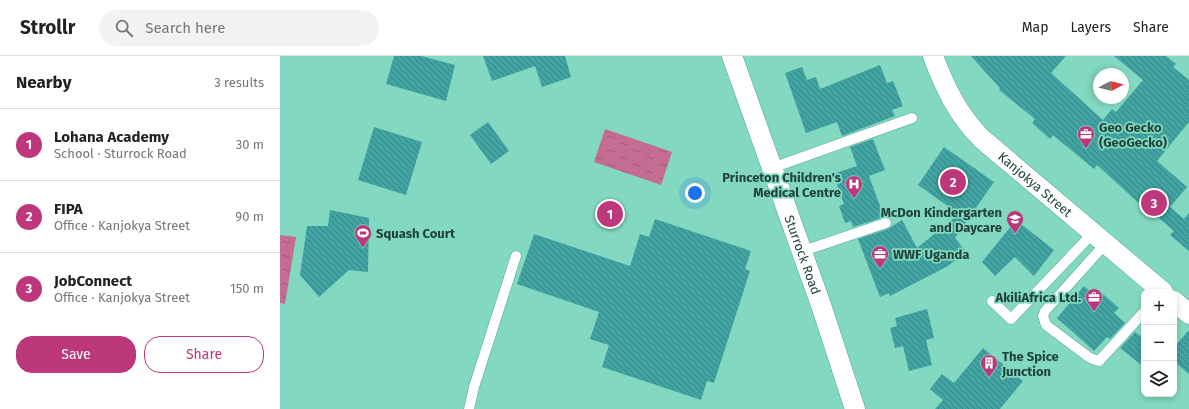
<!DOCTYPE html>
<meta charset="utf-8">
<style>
body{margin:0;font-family:"Fira Sans",sans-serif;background:#f2f2f2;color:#222}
.controls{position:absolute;right:12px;bottom:12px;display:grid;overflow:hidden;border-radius:8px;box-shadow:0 2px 6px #0003}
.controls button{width:36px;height:36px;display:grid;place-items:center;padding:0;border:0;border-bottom:1px solid #e0e0e0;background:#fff;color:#222;font:20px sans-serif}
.compass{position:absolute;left:813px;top:12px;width:36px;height:36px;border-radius:50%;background:#fff;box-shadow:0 2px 6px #0003;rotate:83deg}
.you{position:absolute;left:415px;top:137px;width:14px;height:14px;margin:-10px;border:3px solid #fff;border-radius:50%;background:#1a73e8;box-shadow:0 0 0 6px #1a73e833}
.badge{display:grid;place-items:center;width:26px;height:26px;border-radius:50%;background:#bd387b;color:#fff;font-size:13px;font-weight:700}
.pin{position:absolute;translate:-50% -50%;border:2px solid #fff;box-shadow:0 1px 4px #0006}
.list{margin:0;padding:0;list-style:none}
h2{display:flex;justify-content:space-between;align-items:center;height:52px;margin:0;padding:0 16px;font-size:17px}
h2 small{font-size:13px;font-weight:400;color:#767676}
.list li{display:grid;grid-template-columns:26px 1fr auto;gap:12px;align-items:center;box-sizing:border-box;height:72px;padding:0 16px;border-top:1px solid #e0e0e0}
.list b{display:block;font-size:15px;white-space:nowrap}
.list p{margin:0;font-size:13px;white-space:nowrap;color:#767676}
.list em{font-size:13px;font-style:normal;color:#767676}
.actions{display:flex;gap:8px;padding:12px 16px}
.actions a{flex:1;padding:9px 0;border:1px solid #bd387b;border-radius:16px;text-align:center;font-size:14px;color:#bd387b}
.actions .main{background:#bd387b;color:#fff}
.icon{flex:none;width:22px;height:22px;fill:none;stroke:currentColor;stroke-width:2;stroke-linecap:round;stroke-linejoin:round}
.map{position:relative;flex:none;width:909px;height:353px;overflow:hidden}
header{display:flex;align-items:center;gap:24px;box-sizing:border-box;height:56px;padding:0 20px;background:#fff;border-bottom:1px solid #e0e0e0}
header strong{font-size:19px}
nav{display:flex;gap:22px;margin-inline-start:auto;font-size:14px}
.search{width:280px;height:36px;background:#f2f2f2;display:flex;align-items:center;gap:10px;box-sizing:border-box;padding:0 14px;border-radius:22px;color:#767676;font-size:15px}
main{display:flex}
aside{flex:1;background:#fff}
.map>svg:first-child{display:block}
.water{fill:url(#water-ripples)}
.building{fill:url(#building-back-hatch)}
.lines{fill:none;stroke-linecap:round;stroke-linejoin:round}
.service-casing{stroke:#52a992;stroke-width:11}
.minor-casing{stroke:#52a992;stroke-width:21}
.service{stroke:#fff;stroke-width:10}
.minor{stroke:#fff;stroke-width:20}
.labels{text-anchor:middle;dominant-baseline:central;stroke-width:3.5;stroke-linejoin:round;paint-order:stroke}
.poi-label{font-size:13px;font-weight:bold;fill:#1f4339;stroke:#82d8c0;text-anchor:start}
.street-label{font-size:13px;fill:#1f4339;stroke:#82d8c0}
</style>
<header>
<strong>Strollr</strong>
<div class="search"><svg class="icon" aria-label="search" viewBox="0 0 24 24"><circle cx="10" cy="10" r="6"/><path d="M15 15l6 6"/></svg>Search here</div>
<nav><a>Map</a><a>Layers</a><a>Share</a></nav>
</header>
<main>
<aside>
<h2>Nearby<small>3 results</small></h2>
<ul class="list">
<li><span class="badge">1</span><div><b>Lohana Academy</b><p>School · Sturrock Road</p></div><em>30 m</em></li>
<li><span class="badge">2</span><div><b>FIPA</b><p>Office · Kanjokya Street</p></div><em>90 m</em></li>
<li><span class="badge">3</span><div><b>JobConnect</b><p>Office · Kanjokya Street</p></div><em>150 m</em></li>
</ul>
<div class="actions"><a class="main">Save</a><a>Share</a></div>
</aside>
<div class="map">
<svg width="909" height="353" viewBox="0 0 909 353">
<defs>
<pattern id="water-ripples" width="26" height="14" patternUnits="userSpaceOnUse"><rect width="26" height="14" fill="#c56c92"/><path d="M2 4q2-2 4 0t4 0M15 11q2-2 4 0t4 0" fill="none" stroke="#9f5a78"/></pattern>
<pattern id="building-back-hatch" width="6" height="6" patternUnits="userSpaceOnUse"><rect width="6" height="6" fill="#41a4a2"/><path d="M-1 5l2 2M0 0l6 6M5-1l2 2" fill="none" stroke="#368785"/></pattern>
</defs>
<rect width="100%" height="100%" fill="#82d8c0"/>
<path class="water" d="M325 73 392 96 381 129 314 106Z
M0 179 16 181 5 248 0 247Z"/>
<path class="building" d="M114 0H141L175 9 166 45 106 28Z
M203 0H285L291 21 262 31 255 10 212 25Z
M691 0H786L771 17 823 64 832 53 836 56 863 24 834 0H886L896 8 893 11 909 24V66L877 105 907 131 890 151 904 163 909 157V195L890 179 894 175 866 151 864 152 817 109 814 113 773 79 770 83 752 67 755 63 719 34 720 32Z
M600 9 607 27 613 25 623 50 612 54 615 60 562 80 557 66 526 77 505 17 522 11 527 24 536 21 540 33Z
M208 66 229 95 211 108 190 79Z
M94 71 142 86 126 139 78 124Z
M593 83 605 114 589 120 604 161 573 171 571 165 565 167 559 150 564 148 553 118 577 110 570 91Z
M664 91 714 126 675 182 686 196 668 210 610 240 609 237 600 241 578 183 608 173 622 164 637 192 679 158 638 129Z
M50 154 89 162 88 216 69 214 39 241 20 219 27 170H48Z
M375 163 471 195 465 213 470 215 434 327 427 325 421 344 322 311 329 289 310 283 319 256 237 228 254 178 350 210 360 178 369 181Z
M736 164 774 194 754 220 735 201 715 220 702 206Z
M804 230 819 243 823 238 839 252 834 257 845 267 830 283 827 281 814 295 777 262Z
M647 253 654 282 646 284 652 309 629 315 623 290 615 292 610 272 617 270 615 262Z
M909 274V318L896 307 894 310V291Z
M864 275V311L840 292 855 276 860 280Z
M703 292 743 325 720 353H655L663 344 650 333 662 318 674 327Z"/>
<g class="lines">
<g class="service-casing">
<path id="service" d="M492 112 632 62
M826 187 765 255 763 260 766 269 810 302 819 305 864 256
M523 195 606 167
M712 245 731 263 813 177
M189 353 194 331 236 200"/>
</g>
<g class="minor-casing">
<g id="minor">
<path id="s1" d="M452 0 541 249 575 353"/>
<path id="s2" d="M653 0C665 32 678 59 702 83L883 236"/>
<path d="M894 245 909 258"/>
</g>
</g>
<use href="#service" class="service"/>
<use href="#minor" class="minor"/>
</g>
<defs>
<g id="office-pin" transform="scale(0.9)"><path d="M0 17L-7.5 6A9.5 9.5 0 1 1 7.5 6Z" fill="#bd387b" stroke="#82d8c0"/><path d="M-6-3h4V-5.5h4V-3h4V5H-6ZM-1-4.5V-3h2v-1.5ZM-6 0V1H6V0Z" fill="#fff"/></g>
<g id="hospital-pin" transform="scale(0.9)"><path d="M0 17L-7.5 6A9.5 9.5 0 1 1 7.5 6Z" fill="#bd387b" stroke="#82d8c0"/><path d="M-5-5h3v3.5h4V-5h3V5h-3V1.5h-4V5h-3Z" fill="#fff"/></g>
<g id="school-pin" transform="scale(0.9)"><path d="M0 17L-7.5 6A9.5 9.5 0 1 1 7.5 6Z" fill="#bd387b" stroke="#82d8c0"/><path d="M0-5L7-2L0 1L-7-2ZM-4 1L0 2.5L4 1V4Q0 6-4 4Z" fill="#fff"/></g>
<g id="stadium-pin" transform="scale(0.9)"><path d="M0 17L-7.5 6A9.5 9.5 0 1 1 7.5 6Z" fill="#bd387b" stroke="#82d8c0"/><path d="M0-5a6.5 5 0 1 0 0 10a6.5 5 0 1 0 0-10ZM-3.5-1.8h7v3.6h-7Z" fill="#fff"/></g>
<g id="building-pin" transform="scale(0.9)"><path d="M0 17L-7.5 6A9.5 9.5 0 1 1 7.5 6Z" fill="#bd387b" stroke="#82d8c0"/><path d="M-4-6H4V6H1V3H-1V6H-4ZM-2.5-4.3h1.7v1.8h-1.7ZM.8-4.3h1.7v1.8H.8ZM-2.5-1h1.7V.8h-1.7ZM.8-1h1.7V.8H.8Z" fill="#fff"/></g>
</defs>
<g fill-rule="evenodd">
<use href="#office-pin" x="806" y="78"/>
<use href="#hospital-pin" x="574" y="128"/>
<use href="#school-pin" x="735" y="163"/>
<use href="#stadium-pin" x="83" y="177"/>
<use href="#office-pin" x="600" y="198"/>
<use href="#office-pin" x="814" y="241"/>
<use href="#building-pin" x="709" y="307"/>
</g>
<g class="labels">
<g class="poi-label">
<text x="819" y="71">Geo Gecko<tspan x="819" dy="15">(GeoGecko)</tspan></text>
<text x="561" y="121" text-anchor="end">Princeton Children's<tspan x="561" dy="15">Medical Centre</tspan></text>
<text x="722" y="156" text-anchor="end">McDon Kindergarten<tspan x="722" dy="15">and Daycare</tspan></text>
<text x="96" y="177">Squash Court</text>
<text x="613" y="198">WWF Uganda</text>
<text x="801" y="241" text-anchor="end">AkiliAfrica Ltd.</text>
<text x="722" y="300">The Spice<tspan x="722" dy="15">Junction</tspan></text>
</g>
<g class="street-label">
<text stroke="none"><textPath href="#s2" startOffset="167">Kanjokya Street</textPath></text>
<text stroke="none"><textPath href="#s1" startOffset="211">Sturrock Road</textPath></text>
</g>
</g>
</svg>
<div class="controls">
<button>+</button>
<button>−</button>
<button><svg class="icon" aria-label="layers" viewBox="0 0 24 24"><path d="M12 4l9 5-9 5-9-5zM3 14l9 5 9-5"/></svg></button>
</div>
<svg class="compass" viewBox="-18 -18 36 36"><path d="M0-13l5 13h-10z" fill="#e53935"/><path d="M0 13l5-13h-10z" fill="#767676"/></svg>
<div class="you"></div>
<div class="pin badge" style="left:330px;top:158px">1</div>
<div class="pin badge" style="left:673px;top:126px">2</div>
<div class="pin badge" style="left:874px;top:147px">3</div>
</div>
</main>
